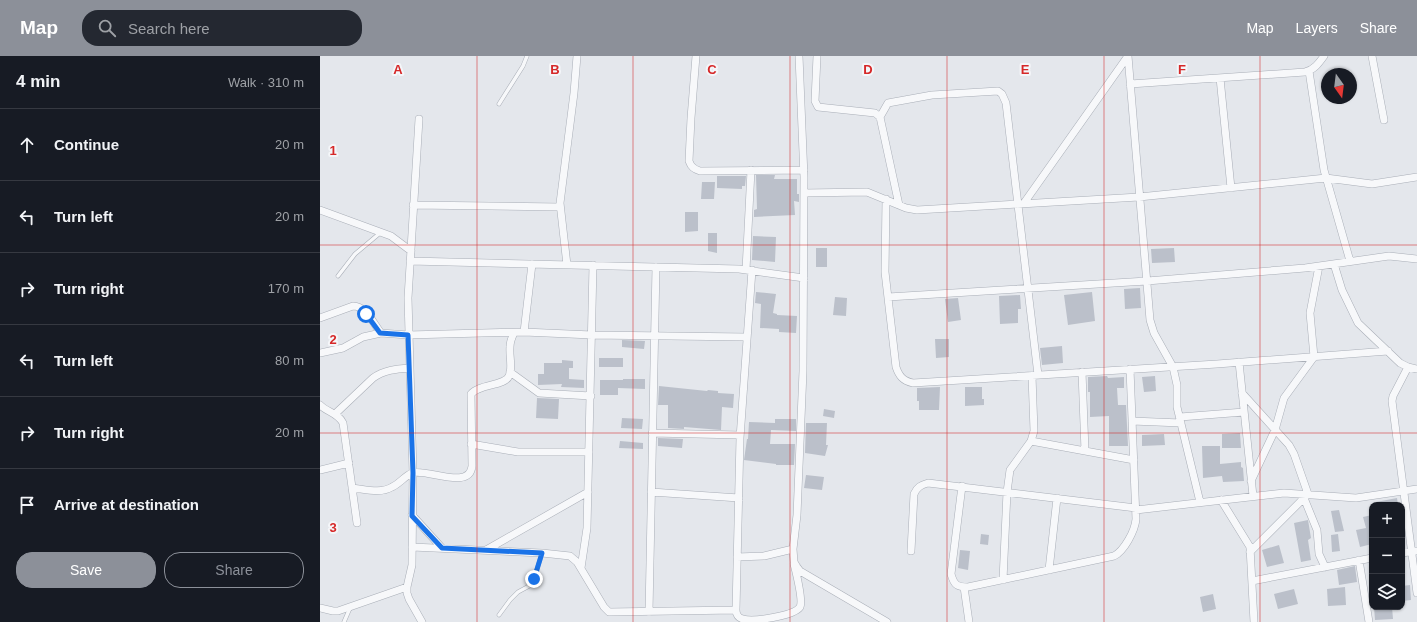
<!DOCTYPE html>
<meta charset="utf-8">
<style>
body{margin:0;font-family:Arial,sans-serif;background:#242831;color:#f1f3f6}
.controls{position:absolute;right:12px;bottom:12px;display:grid;overflow:hidden;border-radius:8px;box-shadow:0 1px 3px #0004}
.controls button{width:36px;height:36px;display:grid;place-items:center;padding:0;border:0;border-bottom:1px solid #363941;background:#171b24;color:#f1f3f6;font:20px sans-serif}
.compass{position:absolute;left:1001px;top:12px;width:36px;height:36px;border-radius:50%;background:#171b24;box-shadow:0 1px 3px #0004;rotate:166deg}
.stop{position:absolute;width:12px;height:12px;margin:-9px;border:3px solid #1a73e8;border-radius:50%;background:#fff}
.stop.end{background:#1a73e8;border-color:#fff;box-shadow:0 1px 4px #0008}
.list{margin:0;padding:0;list-style:none}
h2{display:flex;justify-content:space-between;align-items:center;height:52px;margin:0;padding:0 16px;font-size:17px}
h2 small{font-size:13px;font-weight:400;color:#9ea1a6}
.list li{display:grid;grid-template-columns:26px 1fr auto;gap:12px;align-items:center;box-sizing:border-box;height:72px;padding:0 16px;border-top:1px solid #363941}
.list b{display:block;font-size:15px;white-space:nowrap}
.list em{font-size:13px;font-style:normal;color:#9ea1a6}
.actions{display:flex;gap:8px;padding:12px 16px}
.actions a{flex:1;padding:9px 0;border:1px solid #8c9099;border-radius:16px;text-align:center;font-size:14px;color:#8c9099}
.actions .main{background:#8c9099;color:#fff}
.icon{flex:none;width:22px;height:22px;fill:none;stroke:currentColor;stroke-width:2;stroke-linecap:round;stroke-linejoin:round}
.map{position:relative;flex:none;width:1097px;height:566px;overflow:hidden}
header{display:flex;align-items:center;gap:24px;box-sizing:border-box;height:56px;padding:0 20px;background:#8c9099;color:#fff}
header strong{font-size:19px}
nav{display:flex;gap:22px;margin-inline-start:auto;font-size:14px}
.search{width:280px;height:36px;background:#242831;display:flex;align-items:center;gap:10px;box-sizing:border-box;padding:0 14px;border-radius:16px;color:#9ea1a6;font-size:15px}
main{display:flex}
aside{flex:1;background:#171b24}
.map>svg:first-child{display:block}
.building{fill:#bbc0ca}
.lines{fill:none;stroke-linecap:round;stroke-linejoin:round}
.service-casing{stroke:#a9aeb7;stroke-width:4.5}
.minor-casing{stroke:#a9aeb7;stroke-width:8}
.service{stroke:#f7f8fa;stroke-width:3.5}
.minor{stroke:#f7f8fa;stroke-width:7}
.route{stroke:#1a73e8;stroke-width:5}
.grid{fill:none;stroke:#d62828;stroke-width:1;stroke-opacity:0.55}
.grid-label{font-size:13px;text-anchor:middle;font-weight:bold;fill:#d62828;stroke:#f4f6f9;stroke-width:4;stroke-linejoin:round;paint-order:stroke}
</style>
<header>
<strong>Map</strong>
<div class="search"><svg class="icon" aria-label="search" viewBox="0 0 24 24"><circle cx="10" cy="10" r="6"/><path d="M15 15l6 6"/></svg>Search here</div>
<nav><a>Map</a><a>Layers</a><a>Share</a></nav>
</header>
<main>
<aside>
<h2>4 min<small>Walk · 310 m</small></h2>
<ul class="list">
<li><svg class="icon" aria-label="ahead" viewBox="0 0 24 24"><path d="M12 20V5M6 11l6-6 6 6"/></svg><div><b>Continue</b></div><em>20 m</em></li>
<li><svg class="icon" aria-label="left" viewBox="0 0 24 24"><path d="M17 20v-9H6M10 6l-5 5 5 5"/></svg><div><b>Turn left</b></div><em>20 m</em></li>
<li><svg class="icon" aria-label="right" viewBox="0 0 24 24"><path d="M7 20v-9h11M14 6l5 5-5 5"/></svg><div><b>Turn right</b></div><em>170 m</em></li>
<li><svg class="icon" aria-label="left" viewBox="0 0 24 24"><path d="M17 20v-9H6M10 6l-5 5 5 5"/></svg><div><b>Turn left</b></div><em>80 m</em></li>
<li><svg class="icon" aria-label="right" viewBox="0 0 24 24"><path d="M7 20v-9h11M14 6l5 5-5 5"/></svg><div><b>Turn right</b></div><em>20 m</em></li>
<li><svg class="icon" aria-label="arrive" viewBox="0 0 24 24"><path d="M6 21V4h12l-3 4 3 4H6"/></svg><div><b>Arrive at destination</b></div></li>
</ul>
<div class="actions"><a class="main">Save</a><a>Share</a></div>
</aside>
<div class="map">
<svg width="1097" height="566" viewBox="0 0 1097 566">
<rect width="100%" height="100%" fill="#e4e7ec"/>
<path class="building" d="M436 119H455L454 123H477V138H479V146L474 145 475 159 434 161V154L437 153Z
M397 120H426L425 130H422V133L397 132Z
M382 126H395L394 143H381Z
M365 156H378V175L365 176Z
M388 177H397V197L388 195Z
M433 180 456 181 455 206 432 204Z
M496 192H507V211H496Z
M854 192 855 206 832 207 831 193Z
M820 232 821 252 805 253 804 233Z
M436 236 456 238 453 257 457 258V259L477 260 476 277 459 276V273L440 272 441 248 435 247Z
M772 236 775 265 748 269 744 239Z
M700 239 701 253H698V267L680 268 679 240Z
M515 241 527 242 526 260 513 259Z
M638 242 641 264 628 266 625 243Z
M615 283H629V301L616 302Z
M302 284 325 285 324 293 302 291Z
M742 290 743 307 722 309 720 292Z
M279 302H303V311H279Z
M242 304 253 305V312H249V323L264 324V332L241 331 242 328 218 329V318H224V307H242Z
M787 320 788 322 804 321V332H797L798 349H806L808 390H789V360L770 361V336H768V321Z
M835 320 836 335 824 336 822 321Z
M303 323H325V333L298 332V339H280V324H303Z
M339 330 387 335 388 334 398 335V337L414 338 413 352 402 351 401 374 364 371V373L348 372V349H338Z
M620 331 619 354H599V345H597V332Z
M645 331H662V343H664V349L645 350Z
M217 342 239 343 238 363 216 362Z
M504 353 515 355 514 362 503 360Z
M302 362 323 363 322 373 301 372Z
M455 363H476V375L451 374 450 388H475L474 409H456V408L424 404 427 383H428L429 366 455 367Z
M486 367H507L506 389H508L505 400 485 397Z
M920 377 921 392H902V378Z
M844 378 845 389 822 390V379Z
M338 382 363 383 362 392 338 390Z
M300 385 323 387V393L299 392Z
M882 390H900V408L921 406V411L923 412 924 425 903 426 902 420 883 422Z
M486 419 504 421 502 434 484 432Z
M1077 442 1078 449H1057L1056 446Z
M1019 454 1024 475 1015 476 1011 455Z
M1052 459V488L1040 491 1036 474 1046 472 1043 461Z
M988 464 991 482 988 484 991 504 981 506 974 467Z
M661 478 669 479 668 489 660 488Z
M1018 478 1020 495 1012 496 1011 479Z
M959 489 964 507 947 511 942 494Z
M640 494 650 495 648 514 638 512Z
M1035 510 1037 526 1019 529 1017 514Z
M1090 529 1091 544 1082 545V530Z
M1025 531 1026 549 1008 550 1007 533Z
M974 533 978 548 958 553 954 538Z
M893 538 896 553 883 556 880 541Z
M1054 551H1072L1073 563 1055 564Z"/>
<g class="lines">
<g class="service-casing">
<path id="service" d="M179 48 203 10 207 0
M18 220 35 198 60 177
M179 559 190 544 198 536 211 529 214 523 222 497
M24 566 30 552"/>
</g>
<g class="minor-casing">
<path id="minor" d="M376 0 371 62 369 105C371 111 374 113 380 115L484 114
M479 0 484 121 483 315 477 459 473 493 474 506 477 511 480 515 567 566
M497 0 495 45 498 51 555 57 560 61 579 149
M808 0 830 264 834 277 853 311 857 329V351L880 446
M1052 0 1064 64
M989 15 1004 114 1030 205
M900 22 911 132
M810 28 985 16C994 14 999 7 1004 0
M560 61 568 47 612 39 678 35 682 38 686 47 718 319
M99 63 88 242 93 417 92 509 87 531V537L89 543 102 566
M484 137 547 136 586 152 597 154 819 141 1006 122 1052 128 1097 121
M566 143 565 216 576 311C579 320 583 325 593 327L897 308 1068 295
M704 147 808 0
M93 149 240 151
M0 154 71 180 91 195
M90 205 419 213 484 222
M1014 208 1022 234 1038 267 1080 307 1088 311 1097 313
M247 209 240 147 254 37 257 0
M426 214 431 114
M432 214 420 382 416 554C416 558 418 562 423 563 433 566 474 560 480 551 483 545 476 516 474 508
M568 241 827 225 985 212 1069 200 1097 203
M0 262 33 250C46 250 53 267 61 277
M204 276 212 208
M0 297 23 292 43 281 61 277 88 279 204 276 272 279 427 281
M919 306 933 440
M1088 311 1073 340 1072 345 1097 537
M190 316 219 337 271 340
M762 316 765 395
M922 337 969 389 974 398 988 438 930 496
M0 349C7 356 18 357 23 367L37 467
M15 358 53 322C64 314 76 313 90 312
M860 361 924 356
M812 365 861 367
M332 377 420 379
M711 385 814 404
M151 388 198 396H269
M0 414 29 407
M931 425 955 374 964 342 994 301 990 257 999 210
M642 430 631 518C634 529 637 531 648 531L794 500C804 495 815 475 816 463L810 313
M32 432C44 433 61 438 72 431 79 428 85 420 92 417 106 412 150 435 152 410L151 338C159 328 185 330 189 320 193 312 189 300 190 291 190 286 192 281 194 277
M331 436 419 442
M984 442 997 474 999 498 1005 511
M901 444 930 491 934 566
M816 454 964 437 1036 442 1097 433
M92 459 122 492
M92 491 222 497 250 500 257 506 284 551 289 556 416 554
M166 494 268 436
M591 495 594 438C597 431 601 429 608 427L816 452
M1082 497 1096 495
M417 501 444 500 473 493
M1039 504 1049 566
M261 512 267 472 273 209
M729 514 737 442
M683 524 687 436 690 414 711 385 714 375 712 320
M932 525 1052 502
M644 531 649 566
M0 552 13 555H18L87 531
M329 556 336 211"/>
</g>
<use href="#service" class="service"/>
<use href="#minor" class="minor"/>
</g>
<g class="lines">
<path class="route" d="M46 258 60 277 88 279 93 417 92 460 122 492 222 497 214 523"/>
</g>
<path class="grid" d="M157 0V566M313 0V566M470 0V566M627 0V566M784 0V566M940 0V566M0 189H1097M0 377H1097"/>
<g class="grid-label">
<text x="78" y="18">A</text>
<text x="235" y="18">B</text>
<text x="392" y="18">C</text>
<text x="548" y="18">D</text>
<text x="705" y="18">E</text>
<text x="862" y="18">F</text>
<text x="13" y="99">1</text>
<text x="13" y="288">2</text>
<text x="13" y="476">3</text>
</g>
</svg>
<div class="controls">
<button>+</button>
<button>−</button>
<button><svg class="icon" aria-label="layers" viewBox="0 0 24 24"><path d="M12 4l9 5-9 5-9-5zM3 14l9 5 9-5"/></svg></button>
</div>
<svg class="compass" viewBox="-18 -18 36 36"><path d="M0-13l5 13h-10z" fill="#e53935"/><path d="M0 13l5-13h-10z" fill="#9ea1a6"/></svg>
<div class="stop" style="left:46px;top:258px"></div>
<div class="stop end" style="left:214px;top:523px"></div>
</div>
</main>
